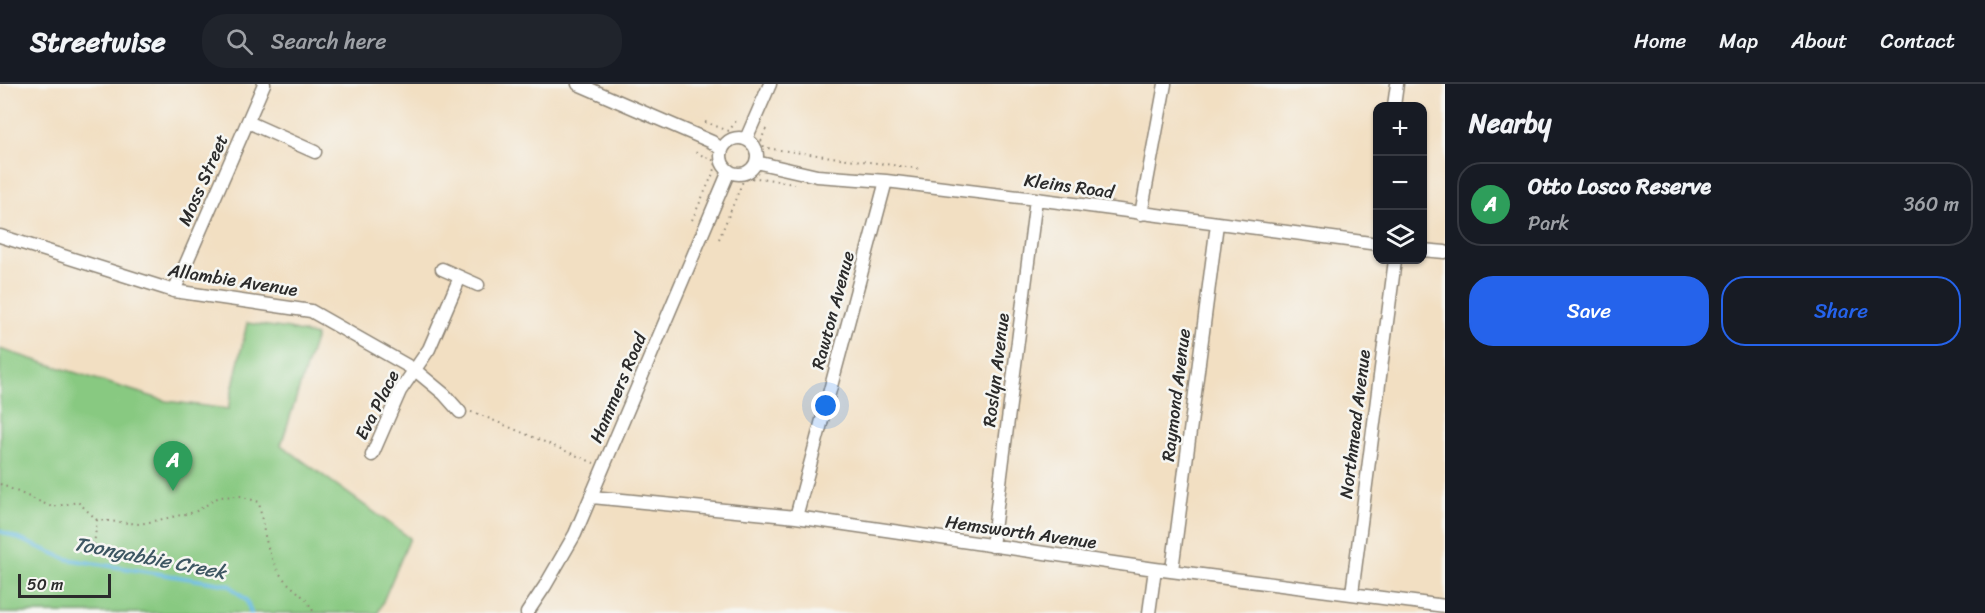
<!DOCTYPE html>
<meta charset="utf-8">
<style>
body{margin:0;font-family:Sriracha,sans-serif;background:#20242c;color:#f1f3f6}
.controls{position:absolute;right:18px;top:18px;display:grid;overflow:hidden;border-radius:12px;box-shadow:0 2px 4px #0004}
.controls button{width:54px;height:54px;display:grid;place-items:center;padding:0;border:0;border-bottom:2px solid #363941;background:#171b24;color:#f1f3f6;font:30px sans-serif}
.scale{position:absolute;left:18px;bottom:15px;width:93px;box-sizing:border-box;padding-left:6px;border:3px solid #2b2b2b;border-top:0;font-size:16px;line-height:21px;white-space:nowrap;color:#2b2b2b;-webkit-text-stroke:4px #f6f6f2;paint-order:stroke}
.you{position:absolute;left:826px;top:322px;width:21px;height:21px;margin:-15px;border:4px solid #fff;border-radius:50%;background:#1a73e8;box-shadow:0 0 0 9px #1a73e833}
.badge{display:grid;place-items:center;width:39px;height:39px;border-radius:50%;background:#2563eb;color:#fff;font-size:20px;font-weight:700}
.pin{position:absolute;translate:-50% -50px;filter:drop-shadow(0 2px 3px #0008)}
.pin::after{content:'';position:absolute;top:32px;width:21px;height:18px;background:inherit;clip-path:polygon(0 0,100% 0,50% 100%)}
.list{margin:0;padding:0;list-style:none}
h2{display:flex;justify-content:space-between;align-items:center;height:78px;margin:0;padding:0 24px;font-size:26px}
h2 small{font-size:20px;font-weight:400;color:#9ea1a6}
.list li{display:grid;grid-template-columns:39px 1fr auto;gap:18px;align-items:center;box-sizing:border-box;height:84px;margin:0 12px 12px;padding:0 12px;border:2px solid #363941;border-radius:24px}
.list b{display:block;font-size:22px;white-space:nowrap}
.list p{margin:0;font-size:20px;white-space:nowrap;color:#9ea1a6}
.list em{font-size:20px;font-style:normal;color:#9ea1a6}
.actions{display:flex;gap:12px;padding:18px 24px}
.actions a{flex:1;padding:14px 0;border:2px solid #2563eb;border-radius:24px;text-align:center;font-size:21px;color:#2563eb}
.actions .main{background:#2563eb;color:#fff}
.icon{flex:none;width:33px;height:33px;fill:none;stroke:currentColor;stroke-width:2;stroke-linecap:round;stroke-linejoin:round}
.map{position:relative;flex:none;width:1445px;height:529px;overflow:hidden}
header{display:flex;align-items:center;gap:36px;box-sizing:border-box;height:84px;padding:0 30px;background:#171b24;border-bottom:2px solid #363941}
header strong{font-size:28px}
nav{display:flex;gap:33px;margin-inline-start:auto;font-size:21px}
.search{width:420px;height:54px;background:#20242c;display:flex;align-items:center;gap:15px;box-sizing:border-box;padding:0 21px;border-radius:24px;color:#9ea1a6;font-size:22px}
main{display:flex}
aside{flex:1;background:#171b24}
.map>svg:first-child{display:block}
.park{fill:#88c981;stroke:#5a7a56;stroke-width:1.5}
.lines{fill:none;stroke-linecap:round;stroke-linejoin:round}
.stream{stroke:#66bae2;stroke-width:4}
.minor-casing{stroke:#8e8576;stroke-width:15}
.path{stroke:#8e8576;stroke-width:2;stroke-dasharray:1.5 4.5;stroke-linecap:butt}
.minor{stroke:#fff;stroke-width:12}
.labels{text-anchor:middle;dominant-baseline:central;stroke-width:5;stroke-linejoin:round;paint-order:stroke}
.street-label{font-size:18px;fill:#2b2b2b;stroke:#f6f6f2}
.water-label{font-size:20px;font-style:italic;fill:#3d5662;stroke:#f6f6f2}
</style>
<header>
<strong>Streetwise</strong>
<div class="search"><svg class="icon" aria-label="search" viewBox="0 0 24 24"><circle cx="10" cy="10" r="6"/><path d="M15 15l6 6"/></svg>Search here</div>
<nav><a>Home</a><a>Map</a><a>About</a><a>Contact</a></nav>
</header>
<main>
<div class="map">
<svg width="1445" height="529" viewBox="0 0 1445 529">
<rect width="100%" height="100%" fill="#f6f6f2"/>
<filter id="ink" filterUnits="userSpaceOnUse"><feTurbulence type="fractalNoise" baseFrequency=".0167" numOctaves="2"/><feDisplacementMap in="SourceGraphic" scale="12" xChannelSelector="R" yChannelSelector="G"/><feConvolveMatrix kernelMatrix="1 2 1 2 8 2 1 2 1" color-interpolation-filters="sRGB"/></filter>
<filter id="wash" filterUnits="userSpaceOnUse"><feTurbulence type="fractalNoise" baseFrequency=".008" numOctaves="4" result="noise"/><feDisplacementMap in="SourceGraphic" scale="24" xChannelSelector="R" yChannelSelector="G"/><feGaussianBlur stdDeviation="1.35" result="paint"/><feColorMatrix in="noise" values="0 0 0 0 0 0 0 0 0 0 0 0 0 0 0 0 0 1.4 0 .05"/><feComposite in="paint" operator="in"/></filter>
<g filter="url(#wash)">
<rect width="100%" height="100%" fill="#f2dfc2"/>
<path class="park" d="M247 239 289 245 316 252 281 361 410 454 378 529H0V265L166 317 228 325Z"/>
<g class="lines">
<path class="stream" d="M0 447 67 475 229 501 247 517 251 529"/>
</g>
</g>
<g filter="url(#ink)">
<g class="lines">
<g class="minor-casing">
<path id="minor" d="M578 0 712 58 722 66
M1394 22 1397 0
M248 38 315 68
M721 72a18 18 0 1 1 36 0a18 18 0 1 1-36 0Z
M746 55 770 0
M756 78 817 92 886 97 1036 115 1378 160
M1141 130 1165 0
M0 152 174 207 311 227 415 286 444 310 460 328
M1422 166 1445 168
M442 185 478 201
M174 207 264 0
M372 371 400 307 429 265 460 193
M592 413 796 433 1155 485 1445 522
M796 433 886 97
M992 462 1036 115
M1172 486 1217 140
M1352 509 1395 176
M527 529 545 502 575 450 729 87
M1149 529 1155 485"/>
</g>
<path class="path" d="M705 38 729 47 736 37
M766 45 761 56 764 63 772 65 922 85
M692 136 716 83 715 77 692 67
M719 155 743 97C756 90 779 98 794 100
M471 328 476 329 594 379
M0 400 52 423 78 418 97 436 140 440 195 428 219 413 240 412 259 418C263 442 266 469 280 490 291 506 305 509 314 529
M94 461 97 436"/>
<use href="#minor" class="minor"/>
</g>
</g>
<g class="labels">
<g class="street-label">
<text transform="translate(203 96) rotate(-66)">Moss Street</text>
<text transform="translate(1069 102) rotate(8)">Kleins Road</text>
<text transform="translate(233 196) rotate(9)">Allambie Avenue</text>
<text transform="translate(833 226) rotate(-75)">Rawton Avenue</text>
<text transform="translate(996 286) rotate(-83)">Roslyn Avenue</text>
<text transform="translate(618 304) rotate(-67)">Hammers Road</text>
<text transform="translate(1176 311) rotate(-83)">Raymond Avenue</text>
<text transform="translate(377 321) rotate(-63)">Eva Place</text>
<text transform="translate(1355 340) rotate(-83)">Northmead Avenue</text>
<text transform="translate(1021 448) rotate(8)">Hemsworth Avenue</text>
</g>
<g class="water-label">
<text transform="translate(150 474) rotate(11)">Toongabbie Creek</text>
</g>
</g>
</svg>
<div class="controls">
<button>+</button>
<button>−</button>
<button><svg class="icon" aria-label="layers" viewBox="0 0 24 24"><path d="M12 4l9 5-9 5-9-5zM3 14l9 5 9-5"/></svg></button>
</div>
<div class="scale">50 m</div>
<div class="you"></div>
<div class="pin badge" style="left:173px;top:407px;background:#2e9e5b">A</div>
</div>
<aside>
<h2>Nearby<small></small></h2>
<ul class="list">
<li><span class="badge" style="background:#2e9e5b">A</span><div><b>Otto Losco Reserve</b><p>Park</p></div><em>360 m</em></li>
</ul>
<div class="actions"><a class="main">Save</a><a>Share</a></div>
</aside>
</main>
